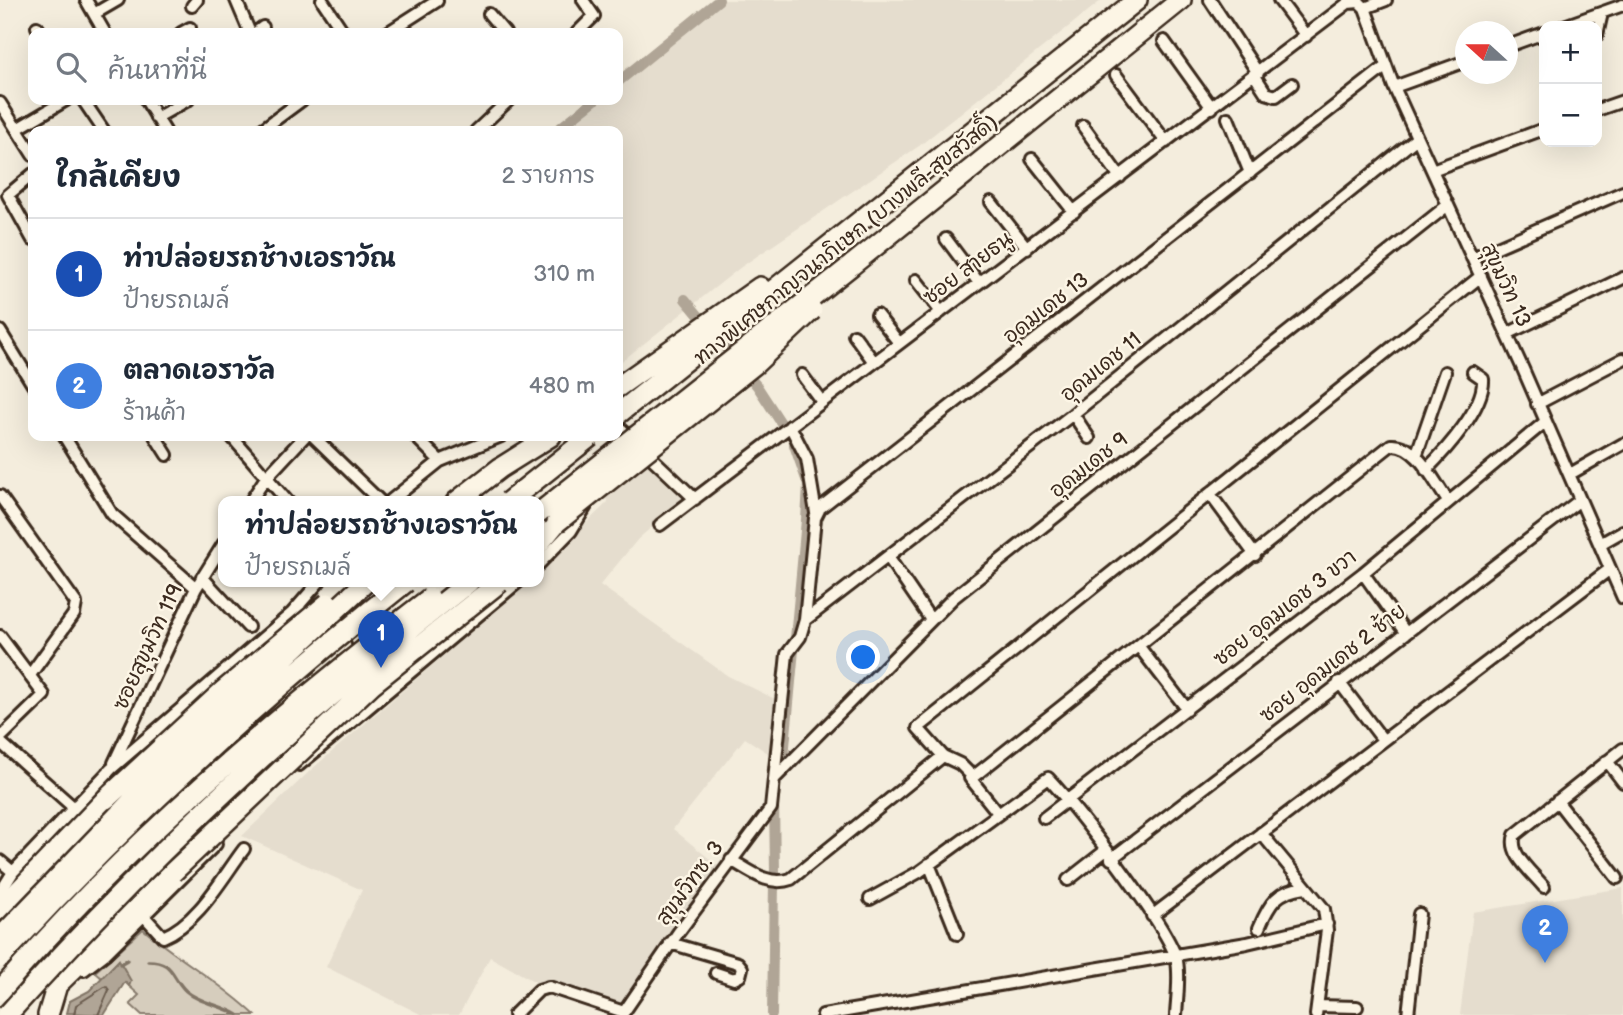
<!DOCTYPE html>
<html lang="th">
<meta charset="utf-8">
<style>
body{margin:0;font-family:"Balsamiq Sans","Playpen Sans Thai",sans-serif;background:#f6f6f7;color:#1f2937}
.controls{position:absolute;right:21px;top:21px;display:grid;overflow:hidden;border-radius:14px;box-shadow:0 7px 28px #0002}
.controls button{width:63px;height:63px;display:grid;place-items:center;padding:0;border:0;border-bottom:2px solid #e0e1e3;background:#fff;color:#1f2937;font:35px sans-serif}
.compass{position:absolute;left:1455px;top:21px;width:63px;height:63px;border-radius:50%;background:#fff;box-shadow:0 7px 28px #0002;rotate:291deg}
.you{position:absolute;left:864px;top:658px;width:24px;height:24px;margin:-18px;border:5px solid #fff;border-radius:50%;background:#1a73e8;box-shadow:0 0 0 10px #1a73e833}
.badge{display:grid;place-items:center;width:46px;height:46px;border-radius:50%;background:#c8321e;color:#fff;font-size:23px;font-weight:700}
.pin{position:absolute;translate:-50% -58px;filter:drop-shadow(0 2px 4px #0008)}
.pin::after{content:'';position:absolute;top:37px;width:24px;height:21px;background:inherit;clip-path:polygon(0 0,100% 0,50% 100%)}
.popup{position:absolute;left:218px;top:496px;width:326px;height:91px;box-sizing:border-box;display:grid;place-content:center;border-radius:14px;background:#fff;filter:drop-shadow(0 2px 5px #0005);font-size:23px;white-space:nowrap;color:#747a83}
.popup b{font-size:26px;color:#1f2937}
.popup::after{content:'';position:absolute;left:50%;top:100%;margin-left:-14px;border:14px solid transparent;border-top-color:#fff}
.list{margin:0;padding:0;list-style:none}
h2{display:flex;justify-content:space-between;align-items:center;height:91px;margin:0;padding:0 28px;font-size:30px}
h2 small{font-size:23px;font-weight:400;color:#747a83}
.list li{display:grid;grid-template-columns:46px 1fr auto;gap:21px;align-items:center;box-sizing:border-box;height:112px;padding:0 28px;border-top:2px solid #e0e1e3}
.list b{display:block;font-size:26px;white-space:nowrap}
.list p{margin:0;font-size:23px;white-space:nowrap;color:#747a83}
.list em{font-size:23px;font-style:normal;color:#747a83}
.icon{flex:none;width:38px;height:38px;fill:none;stroke:currentColor;stroke-width:2;stroke-linecap:round;stroke-linejoin:round}
.map{position:relative;flex:none;width:1623px;height:1015px;overflow:hidden}
.search{position:absolute;background:#fff;box-shadow:0 7px 28px #0002;left:28px;top:28px;width:595px;height:77px;display:flex;align-items:center;gap:18px;box-sizing:border-box;padding:0 24px;border-radius:14px;color:#747a83;font-size:26px}
.panel{position:absolute;background:#fff;box-shadow:0 7px 28px #0002;left:28px;top:126px;width:595px;height:315px;border-radius:14px}
.map>svg:first-child{display:block}
.built{fill:#e5ddce}
.green{fill:#d6cdbd;stroke:#887c6e;stroke-width:2}
.water{fill:#b0a596;stroke:#817466;stroke-width:2}
.lines{fill:none;stroke-linecap:round;stroke-linejoin:round}
.shore{stroke:#6a5b4e;stroke-width:2}
.stream{stroke:#817466;stroke-width:3.5}
.canal{stroke:#b0a596;stroke-width:10}
.minor-casing{stroke:#3b2a1e;stroke-width:16}
.motorway-casing{stroke:#3b2a1e;stroke-width:24}
.minor{stroke:#fcf5e5;stroke-width:10}
.motorway{stroke:#fcf5e5;stroke-width:19}
.motorway-bridge-casing{stroke:#3b2a1e;stroke-width:24;stroke-linecap:butt}
.motorway-bridge{stroke:#fcf5e5;stroke-width:19}
.labels{text-anchor:middle;dominant-baseline:central;stroke-width:5;stroke-linejoin:round;paint-order:stroke}
.street-label{font-size:21px;fill:#3b2a1e;stroke:#fcf5e5}
</style>
<div class="map">
<svg width="1623" height="1015" viewBox="0 0 1623 1015">
<rect width="100%" height="100%" fill="#f4eddd"/>
<filter id="ink" filterUnits="userSpaceOnUse"><feTurbulence type="fractalNoise" baseFrequency=".0143" numOctaves="2"/><feDisplacementMap in="SourceGraphic" scale="14" xChannelSelector="R" yChannelSelector="G"/><feConvolveMatrix kernelMatrix="1 2 1 2 8 2 1 2 1" color-interpolation-filters="sRGB"/></filter>
<g filter="url(#ink)">
<path class="built" d="M714 0H1102L919 146 741 267 618 364V131L560 130 596 100H618V81Z
M645 461 683 500 638 539 600 585 728 676 777 700 771 755 745 738 673 829 722 869 622 1009 539 984 490 957 459 1015H422L326 967 362 890 242 836 312 769 529 582H538L539 574 550 565 547 561 608 502 604 495Z
M1623 888V1015H1460L1473 912Z"/>
<path class="green" d="M143 929C180 961 218 980 255 1015H142L130 1004 139 995 129 986 130 981 119 960 102 978 95 972Z"/>
<path class="water" d="M119 960 131 981 129 986 125 982 104 1015 67 1013 70 1001 89 991Z"/>
<g class="lines">
<path class="shore" d="M74 1015 76 1005 106 986 109 990 98 1015"/>
<path class="stream" d="M148 961C174 961 171 977 186 991 199 1003 222 1005 238 1015
M120 964 127 960"/>
<path class="canal" d="M618 82 719 0
M556 131 595 100
M685 299 757 386 783 426
M775 776 784 757 806 520 808 485 794 445
M774 799 775 873
M772 1015 774 883"/>
<g class="minor-casing">
<path id="minor" d="M86 0 105 33
M236 0 250 33
M322 0 344 33
M1210 0 1258 73
M1279 0 1306 36
M1348 3 1359 2 1365 8 1394 87 1523 369 1623 598
M192 6 197 0
M1365 8 1386 0
M94 14 118 0
M489 14 505 33
M1564 26 1623 5
M37 27 41 33
M181 33 190 28
M255 33 263 27
M387 33 437 1
M577 33 594 16 583 0
M1597 35 1602 13
M1164 41 1212 108
M1508 46 1544 33
M1116 75 1166 142
M1255 76 1266 93 1276 96 1292 84
M1394 87 1466 61
M83 100 104 131
M146 100 165 131
M0 103 33 155
M1597 110 1623 101
M156 118 188 100
M1228 118 1250 173
M1083 126 1120 177
M17 129 66 100
M260 131 302 100
M476 131 509 100
M1032 159 1074 212
M1432 170 1544 129
M33 174 8 195 33 240
M991 202 1027 248
M946 239 979 283
M1472 258 1623 192
M916 280 941 312
M877 315 899 343
M0 331 33 385
M1507 334 1623 278
M854 335 874 362
M802 375 822 402
M1537 404 1623 359
M1073 414 1089 438
M618 426 695 499
M790 426 807 459 816 513
M64 436 112 514 196 588
M155 436 167 455
M231 436 288 502
M313 436 381 502
M415 436 440 461
M1416 456 1445 372
M1426 470C1445 451 1485 407 1483 379L1473 372
M1570 474 1623 444
M1210 494 1255 555
M0 496 76 603 74 614 30 675
M250 502 265 479 305 436
M389 502 440 461 501 436
M660 525 1348 3
M1600 544 1623 531
M888 557 931 620
M538 565 571 531 589 501
M1363 573 1405 632
M202 577 248 627
M330 612C350 618 357 635 361 655
M292 613 314 611
M805 620 1073 414 1417 138
M0 636 44 695 0 738
M1140 648 1187 709
M1339 682 1383 740
M343 729 518 582
M0 742 73 807
M943 756 918 728 1481 276
M1607 761 1623 782
M114 763 196 588 224 543
M299 765 339 732 347 714
M970 778 998 813
M774 779 953 598 1448 205
M1557 801 1617 878
M1044 818 1363 573 1545 422
M1261 833 1324 909 1327 930 1316 1015
M1111 859 1580 500
M731 860C750 871 769 887 791 879L943 756 960 764 973 777 1391 445C1417 443 1434 482 1448 501
M0 861 13 872
M929 864 957 934
M1068 880 1105 851
M1544 887C1532 872 1508 854 1515 835L1623 749
M0 893 13 872 111 769 292 613 319 582
M870 899 919 872 1048 778C1076 808 1169 927 1177 961 1180 978 1177 998 1176 1015
M144 916 163 937C198 923 222 878 244 849
M1152 916 1610 569
M1259 928C1270 902 1277 891 1305 887
M670 943 738 963 742 968 740 976 734 979 716 973
M84 970 105 954 216 844
M1318 1006 1357 1007
M514 1015 539 990 549 987 624 1012 678 933 771 808 787 654 800 637 805 620 815 518 820 508 1385 67
M823 1015 1247 943 1327 924
M1408 1015 1419 914"/>
</g>
<g class="motorway-casing">
<path id="motorway" d="M852 265 1181 0
M618 387 760 287
M618 414 1137 0
M456 502 500 468 551 436
M538 545 557 522
M0 910 106 799
M5 938 3 946C15 965 32 986 57 985
M48 1015 57 985 173 872"/>
</g>
<use href="#minor" class="minor"/>
<use href="#motorway" class="motorway"/>
<g class="motorway-bridge-casing">
<path id="motorway-bridge" d="M508 502 591 436
M538 514 852 265
M557 522 755 364 812 310
M106 799 224 690 328 603
M173 872 372 684 500 582
M0 938 150 782 366 582
M0 958C128 819 258 699 406 582
M0 991C127 843 276 717 430 598
M7 1015C148 858 303 712 469 582"/>
</g>
<use href="#motorway-bridge" class="motorway-bridge"/>
</g>
</g>
<g class="labels">
<g class="street-label">
<text transform="translate(846 240) rotate(-39)">ทางพิเศษกาญจนาภิเษก (บางพลี-สุขสวัสดิ์)</text>
<text transform="translate(968 268) rotate(-37)">ซอย สายธนู</text>
<text transform="translate(1506 285) rotate(65)">สุขุมวิท 13</text>
<text transform="translate(1046 308) rotate(-38)">อุดมเดช 13</text>
<text transform="translate(1101 367) rotate(-39)">อุดมเดช 11</text>
<text transform="translate(1089 465) rotate(-38)">อุดมเดช 9</text>
<text transform="translate(1285 608) rotate(-38)">ซอย อุดมเดช 3 ขวา</text>
<text transform="translate(148 647) rotate(-65)">ซอยสุขุมวิท 119</text>
<text transform="translate(1333 663) rotate(-38)">ซอย อุดมเดช 2 ซ้าย</text>
<text transform="translate(690 883) rotate(-54)">สุขุมวิทซ. 3</text>
</g>
</g>
</svg>
<div class="controls">
<button>+</button>
<button>−</button>
</div>
<svg class="compass" viewBox="-18 -18 36 36"><path d="M0-13l5 13h-10z" fill="#e53935"/><path d="M0 13l5-13h-10z" fill="#747a83"/></svg>
<div class="you"></div>
<div class="pin badge" style="left:381px;top:668px;background:#1a4fb4">1</div>
<div class="popup"><b>ท่าปล่อยรถช้างเอราวัณ</b>ป้ายรถเมล์</div>
<div class="pin badge" style="left:1545px;top:963px;background:#3f7fe0">2</div>
<div class="search"><svg class="icon" aria-label="search" viewBox="0 0 24 24"><circle cx="10" cy="10" r="6"/><path d="M15 15l6 6"/></svg>ค้นหาที่นี่</div>
<section class="panel">
<h2>ใกล้เคียง<small>2 รายการ</small></h2>
<ul class="list">
<li><span class="badge" style="background:#1a4fb4">1</span><div><b>ท่าปล่อยรถช้างเอราวัณ</b><p>ป้ายรถเมล์</p></div><em>310 m</em></li>
<li><span class="badge" style="background:#3f7fe0">2</span><div><b>ตลาดเอราวัล</b><p>ร้านค้า</p></div><em>480 m</em></li>
</ul>
</section>
</div>
